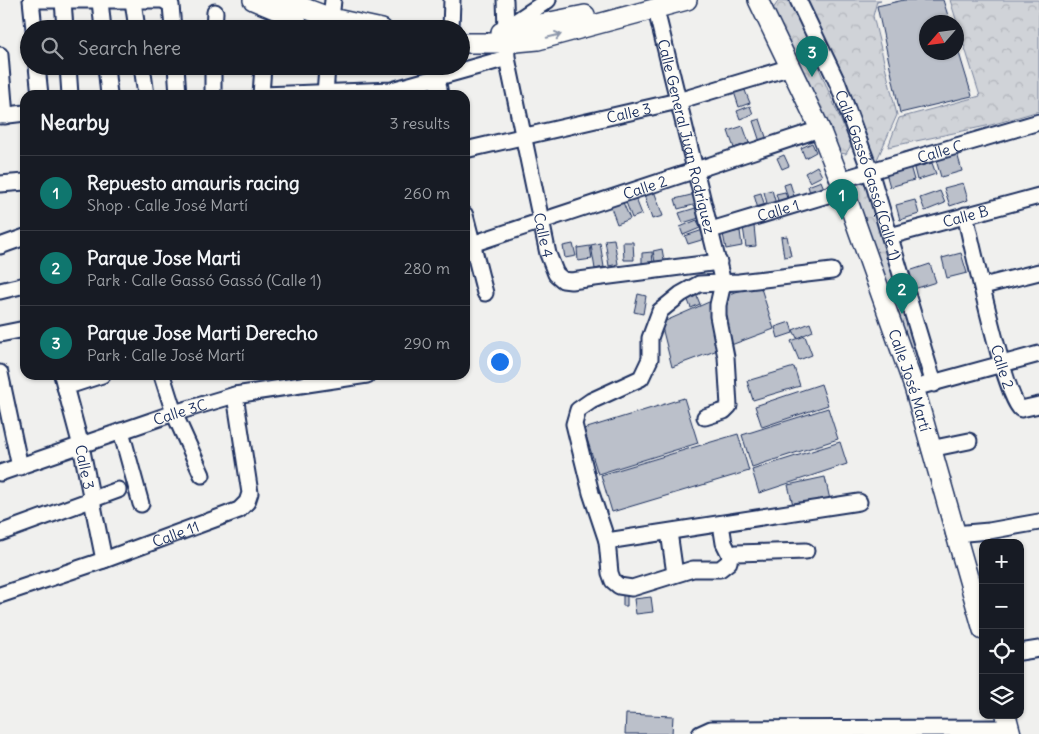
<!DOCTYPE html>
<meta charset="utf-8">
<style>
body{margin:0;font-family:Delius,sans-serif;background:#242831;color:#f1f3f6}
.controls{position:absolute;right:15px;bottom:15px;display:grid;overflow:hidden;border-radius:10px;box-shadow:0 1px 4px #0004}
.controls button{width:45px;height:45px;display:grid;place-items:center;padding:0;border:0;border-bottom:1px solid #363941;background:#171b24;color:#f1f3f6;font:25px sans-serif}
.compass{position:absolute;left:919px;top:15px;width:45px;height:45px;border-radius:50%;background:#171b24;box-shadow:0 1px 4px #0004;rotate:242deg}
.you{position:absolute;left:499px;top:361px;width:18px;height:18px;margin:-12px;border:4px solid #fff;border-radius:50%;background:#1a73e8;box-shadow:0 0 0 8px #1a73e833}
.badge{display:grid;place-items:center;width:32px;height:32px;border-radius:50%;background:#0f766e;color:#fff;font-size:16px;font-weight:700}
.pin{position:absolute;translate:-50% -41px;filter:drop-shadow(0 1px 2px #0008)}
.pin::after{content:'';position:absolute;top:26px;width:18px;height:15px;background:inherit;clip-path:polygon(0 0,100% 0,50% 100%)}
.list{margin:0;padding:0;list-style:none}
h2{display:flex;justify-content:space-between;align-items:center;height:65px;margin:0;padding:0 20px;font-size:21px}
h2 small{font-size:16px;font-weight:400;color:#9ea1a6}
.list li{display:grid;grid-template-columns:32px 1fr auto;gap:15px;align-items:center;box-sizing:border-box;height:75px;padding:0 20px;border-top:1px solid #363941}
.list b{display:block;font-size:19px;white-space:nowrap}
.list p{margin:0;font-size:16px;white-space:nowrap;color:#9ea1a6}
.list em{font-size:16px;font-style:normal;color:#9ea1a6}
.icon{flex:none;width:28px;height:28px;fill:none;stroke:currentColor;stroke-width:2;stroke-linecap:round;stroke-linejoin:round}
.map{position:relative;flex:none;width:1039px;height:734px;overflow:hidden}
.search{position:absolute;background:#171b24;box-shadow:0 1px 4px #0004;left:20px;top:20px;width:450px;height:55px;display:flex;align-items:center;gap:12px;box-sizing:border-box;padding:0 18px;border-radius:28px;color:#9ea1a6;font-size:19px}
.panel{position:absolute;background:#171b24;box-shadow:0 1px 4px #0004;left:20px;top:90px;width:450px;height:290px;border-radius:15px}
.map>svg:first-child{display:block}
.park{fill:url(#park-crowns);stroke:#76819b}
.building{fill:#bbc0ca;stroke:#1b2f5e}
.lines{fill:none;stroke-linecap:round;stroke-linejoin:round}
.minor-casing{stroke:#1b2f5e;stroke-width:19}
.major-casing{stroke:#1b2f5e;stroke-width:22}
.minor{stroke:#fdfcf7;stroke-width:15}
.major{stroke:#fdfcf7;stroke-width:19}
.oneway{stroke:#8c96aa}
.labels{text-anchor:middle;dominant-baseline:central;stroke-width:4.5;stroke-linejoin:round;paint-order:stroke}
.street-label{font-size:15px;fill:#1b2f5e;stroke:#fdfcf7}
</style>
<div class="map">
<svg width="1039" height="734" viewBox="0 0 1039 734">
<defs>
<pattern id="park-crowns" width="20" height="18" patternUnits="userSpaceOnUse" patternTransform="scale(1.25)"><rect width="20" height="18" fill="#d0d3d8"/><path d="M2 6a3 3 0 1 1 6 0M12 15a3 3 0 1 1 6 0" fill="none" stroke="#b2b5bc"/></pattern>
</defs>
<rect width="100%" height="100%" fill="#f0f0ee"/>
<filter id="ink" filterUnits="userSpaceOnUse"><feTurbulence type="fractalNoise" baseFrequency=".02" numOctaves="2"/><feDisplacementMap in="SourceGraphic" scale="10" xChannelSelector="R" yChannelSelector="G"/><feConvolveMatrix kernelMatrix="1 2 1 2 8 2 1 2 1" color-interpolation-filters="sRGB"/></filter>
<g filter="url(#ink)">
<path class="park" d="M779 0 791 1 851 145 846 154 835 152 773 9Z
M801 0H881L877 1 873 16 897 115 875 164Z
M950 0H1039V111L991 125 888 147 899 118 980 96Z
M867 182 924 369 916 374 853 185Z"/>
<path class="building" d="M904 0H943L950 22H926V52H956V43L972 96 900 113 877 6Z
M744 88 750 103 739 107 734 92Z
M750 106 753 114 740 119 737 111Z
M760 119 767 140 760 142 753 121Z
M743 126 749 143 734 148 728 131Z
M812 143 816 152 805 158 801 148Z
M957 153 962 171 941 177 936 160Z
M784 155 789 166 782 169 777 158Z
M932 163 936 174 917 180 914 168Z
M817 166 822 176 810 182 805 173Z
M910 166 914 180 890 187 886 173Z
M821 181 825 191 811 196 808 186Z
M790 183 795 199 789 201 784 185Z
M963 183 968 200 950 206 944 188Z
M772 190 776 204 768 207 764 192Z
M654 191 663 216 652 219 644 195Z
M940 191 945 203 925 211 920 198Z
M785 192 788 201 779 204 776 194Z
M761 193 765 207 758 209 754 195Z
M634 194 642 214 632 218 624 197Z
M695 194 697 204 678 209 675 199Z
M622 200 630 219 617 224 610 205Z
M915 200 919 214 900 220 896 205Z
M699 207 702 217 683 223 679 213Z
M697 220 700 228 683 235 680 227Z
M754 226 756 246 746 247 743 227Z
M703 230 705 239 688 244 685 236Z
M740 231 742 246 726 249 723 234Z
M787 236 791 256 784 257 781 237Z
M614 239 618 264 609 266 605 240Z
M623 242H633L634 260H624Z
M600 243 604 267 595 269 591 245Z
M573 244 576 256 565 258 563 246Z
M590 246 592 259 578 261 577 248Z
M662 249 664 260 655 262 653 251Z
M652 252 653 263 642 264V253Z
M961 253 967 273 947 278 942 258Z
M930 264 936 282 914 289 909 271Z
M760 285 774 329 672 367 661 323 725 295Z
M638 294 646 296 643 314 634 312Z
M696 294 700 304 691 308 687 298Z
M790 322 793 333 778 338 775 327Z
M810 323 813 331 797 338 793 330Z
M805 336 812 355 799 360 791 341Z
M794 367 800 386 753 400 747 381Z
M821 384 828 405 762 427 755 406Z
M684 398 698 443 598 474 584 429Z
M828 408 838 439 752 467 742 435Z
M738 434 749 471 612 512 601 475Z
M840 442 847 464 759 493 752 470Z
M825 477 830 500 794 509 788 485Z
M623 589H627V606H623Z
M651 597 653 612 636 614 634 599Z
M626 714 673 716 672 734H625Z"/>
<g class="lines">
<g class="minor-casing">
<g id="minor">
<path d="M31 0 34 29"/>
<path d="M32 0H163L171 5 173 29"/>
<path d="M63 0 65 29"/>
<path id="s1" d="M505 0 507 58 548 254 556 274 563 280 571 281 719 262"/>
<path id="s2" d="M798 0 838 84 870 171 934 384"/>
<path d="M100 1 103 29"/>
<path d="M133 1 137 29"/>
<path id="s3" d="M656 10 723 283 718 305V316L726 357 729 406 724 411 705 417"/>
<path d="M505 25 515 22 548 0"/>
<path d="M214 29 215 12"/>
<path d="M330 29 333 0"/>
<path d="M451 29 452 0"/>
<path d="M0 55 5 116"/>
<path d="M37 66 40 95"/>
<path d="M68 66 70 95"/>
<path d="M106 66 109 95"/>
<path d="M142 66 146 95"/>
<path d="M176 66 178 95"/>
<path d="M437 77 440 95"/>
<path d="M213 95V66"/>
<path d="M261 95 263 66"/>
<path d="M263 95 392 90 507 58"/>
<path d="M325 95 327 66"/>
<path d="M0 116 25 113"/>
<path id="s4" d="M465 150 678 101 791 67"/>
<path id="s5" d="M840 180 1039 122"/>
<path d="M0 184 25 182"/>
<path d="M465 215 485 293"/>
<path id="s6" d="M965 215C972 243 1005 399 1021 409L1039 405"/>
<path id="s7" d="M711 230 844 190"/>
<path id="s8" d="M890 236 1039 196"/>
<path id="s9" d="M472 244 820 129"/>
<path d="M0 246 25 237"/>
<path d="M983 286 1039 272"/>
<path d="M0 291 25 285"/>
<path d="M0 334 25 329"/>
<path d="M0 373 20 467"/>
<path id="s10" d="M62 375 81 446 104 560"/>
<path d="M162 375 174 413 202 475"/>
<path d="M925 385 1039 354"/>
<path d="M65 387 102 375"/>
<path d="M121 431 141 504"/>
<path d="M930 449 969 441"/>
<path id="s11" d="M0 473 174 413 235 395 367 375"/>
<path d="M721 524 724 543 730 555"/>
<path d="M669 532 675 574"/>
<path d="M0 533 118 490"/>
<path d="M954 534 989 531 1039 522"/>
<path d="M607 541 859 502"/>
<path d="M806 551 736 553 730 555 729 562 720 569H693L632 588 619 586 613 581 610 573 607 541 591 493 574 424 578 410 591 401 641 378 650 359V338L660 311 681 294 699 284 739 282 832 271"/>
<path id="s12" d="M0 595 104 560 239 510 247 502 250 493 235 395"/>
<path d="M1020 652 1039 649"/>
<path d="M700 734 711 729 1010 728"/>
</g>
</g>
<g class="major-casing">
<g id="major">
<path d="M253 0 296 18"/>
<path d="M283 0 331 18 382 29"/>
<path id="s13" d="M758 0 820 129 844 190 914 387 983 630"/>
<path d="M501 32 585 15"/>
<path d="M461 43H505L538 40 687 0"/>
<path d="M1006 715 1011 734"/>
</g>
</g>
<use href="#minor" class="minor"/>
<use href="#major" class="major"/>
</g>
<defs><path id="oneway-shaft" d="M-6 0H5M1.5-3L5.5 0L1.5 3" fill="none" stroke-width="1.6" stroke-linecap="round" stroke-linejoin="round" transform="scale(1.25)"/></defs>
<use class="oneway" href="#oneway-shaft" transform="translate(554 36) rotate(-13)"/>
</g>
<g class="labels">
<g class="street-label">
<text stroke="none"><textPath href="#s4" startOffset="168">Calle 3</textPath></text>
<text stroke="none"><textPath href="#s3" startOffset="130">Calle General Juan Rodríguez</textPath></text>
<text stroke="none"><textPath href="#s5" startOffset="104">Calle C</textPath></text>
<text stroke="none"><textPath href="#s2" startOffset="189">Calle Gassó Gassó (Calle 1)</textPath></text>
<text stroke="none"><textPath href="#s9" startOffset="182">Calle 2</textPath></text>
<text stroke="none"><textPath href="#s7" startOffset="70">Calle 1</textPath></text>
<text stroke="none"><textPath href="#s8" startOffset="78">Calle B</textPath></text>
<text stroke="none"><textPath href="#s1" startOffset="239">Calle 4</textPath></text>
<text stroke="none"><textPath href="#s6" startOffset="156">Calle 2</textPath></text>
<text stroke="none"><textPath href="#s13" startOffset="410">Calle José Martí</textPath></text>
<text stroke="none"><textPath href="#s11" startOffset="190">Calle 3C</textPath></text>
<text stroke="none"><textPath href="#s10" startOffset="95">Calle 3</textPath></text>
<text stroke="none"><textPath href="#s12" startOffset="186">Calle 11</textPath></text>
</g>
</g>
</svg>
<div class="controls">
<button>+</button>
<button>−</button>
<button><svg class="icon" aria-label="locate" viewBox="0 0 24 24"><circle cx="12" cy="12" r="6"/><path d="M12 2v4M12 18v4M2 12h4M18 12h4"/></svg></button>
<button><svg class="icon" aria-label="layers" viewBox="0 0 24 24"><path d="M12 4l9 5-9 5-9-5zM3 14l9 5 9-5"/></svg></button>
</div>
<svg class="compass" viewBox="-18 -18 36 36"><path d="M0-13l5 13h-10z" fill="#e53935"/><path d="M0 13l5-13h-10z" fill="#9ea1a6"/></svg>
<div class="you"></div>
<div class="pin badge" style="left:842px;top:220px">1</div>
<div class="pin badge" style="left:902px;top:314px">2</div>
<div class="pin badge" style="left:812px;top:77px">3</div>
<div class="search"><svg class="icon" aria-label="search" viewBox="0 0 24 24"><circle cx="10" cy="10" r="6"/><path d="M15 15l6 6"/></svg>Search here</div>
<section class="panel">
<h2>Nearby<small>3 results</small></h2>
<ul class="list">
<li><span class="badge">1</span><div><b>Repuesto amauris racing</b><p>Shop · Calle José Martí</p></div><em>260 m</em></li>
<li><span class="badge">2</span><div><b>Parque Jose Marti</b><p>Park · Calle Gassó Gassó (Calle 1)</p></div><em>280 m</em></li>
<li><span class="badge">3</span><div><b>Parque Jose Marti Derecho</b><p>Park · Calle José Martí</p></div><em>290 m</em></li>
</ul>
</section>
</div>
